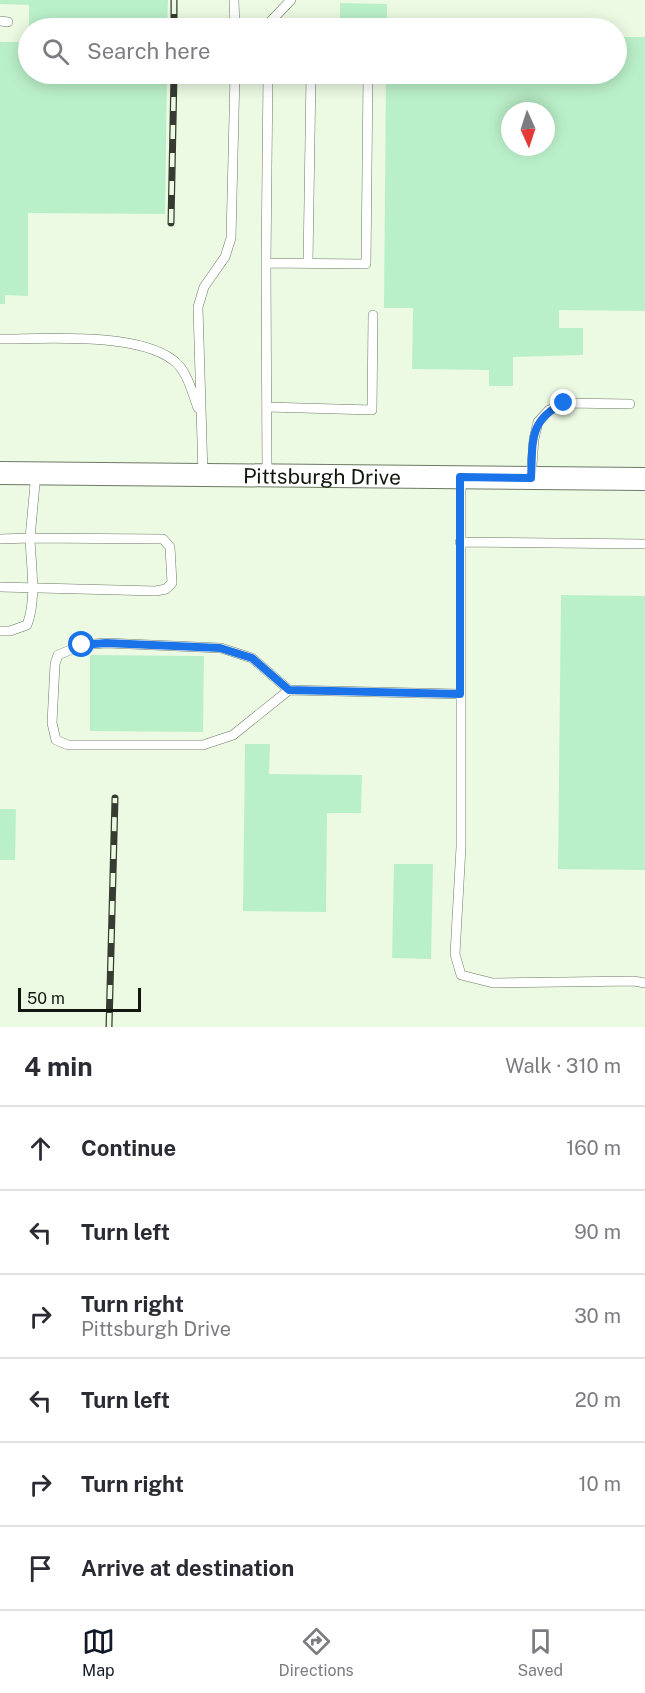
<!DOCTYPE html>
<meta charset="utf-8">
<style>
body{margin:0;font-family:"Public Sans",sans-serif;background:#f2f2f3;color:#2b2b33}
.compass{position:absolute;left:501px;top:102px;width:54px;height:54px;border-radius:50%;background:#fff;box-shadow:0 3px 15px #0003;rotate:177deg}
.scale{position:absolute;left:18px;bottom:15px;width:123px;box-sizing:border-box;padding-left:6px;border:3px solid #11160e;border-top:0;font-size:16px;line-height:21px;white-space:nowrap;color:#11160e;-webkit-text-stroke:4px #ecfae3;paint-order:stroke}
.stop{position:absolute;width:18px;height:18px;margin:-14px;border:4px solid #1a73e8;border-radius:50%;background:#fff}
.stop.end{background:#1a73e8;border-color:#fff;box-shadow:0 2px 6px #0008}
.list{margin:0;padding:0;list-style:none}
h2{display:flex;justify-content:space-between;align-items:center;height:78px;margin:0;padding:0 24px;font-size:26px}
h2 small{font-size:20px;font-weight:400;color:#7c7c81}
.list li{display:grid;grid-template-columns:39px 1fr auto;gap:18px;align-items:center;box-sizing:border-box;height:84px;padding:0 24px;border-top:2px solid #e1e1e2}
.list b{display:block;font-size:22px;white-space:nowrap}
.list p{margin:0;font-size:20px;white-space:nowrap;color:#7c7c81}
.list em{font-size:20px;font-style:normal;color:#7c7c81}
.icon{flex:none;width:33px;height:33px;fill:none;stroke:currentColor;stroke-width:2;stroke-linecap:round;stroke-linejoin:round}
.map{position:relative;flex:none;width:645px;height:1027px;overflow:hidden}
.search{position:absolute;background:#fff;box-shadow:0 3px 15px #0003;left:18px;right:18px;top:18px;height:66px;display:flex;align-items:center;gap:15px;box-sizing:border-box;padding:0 21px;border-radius:33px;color:#7c7c81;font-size:22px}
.sheet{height:582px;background:#fff}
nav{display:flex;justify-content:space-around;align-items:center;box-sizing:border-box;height:84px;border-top:2px solid #e1e1e2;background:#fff;font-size:16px;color:#7c7c81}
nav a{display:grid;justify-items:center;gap:3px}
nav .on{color:#111827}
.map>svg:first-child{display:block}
.building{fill:#baf0c9;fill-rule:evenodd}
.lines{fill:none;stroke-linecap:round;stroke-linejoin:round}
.service-casing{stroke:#6d7965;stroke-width:10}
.tertiary-casing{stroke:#6d7965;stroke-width:24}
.service{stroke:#fff;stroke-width:9}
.tertiary{stroke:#fff;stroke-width:22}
.rail-casing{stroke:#363c32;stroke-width:7}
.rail{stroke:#ecfae3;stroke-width:4.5;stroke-dasharray:14;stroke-linecap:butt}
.route{stroke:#1a73e8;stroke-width:8}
.labels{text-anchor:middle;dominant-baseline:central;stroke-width:6;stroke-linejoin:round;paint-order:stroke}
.street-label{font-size:21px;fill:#11160e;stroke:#ecfae3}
</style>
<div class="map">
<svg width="645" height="1027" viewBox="0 0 645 1027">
<rect width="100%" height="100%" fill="#ecfae3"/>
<path class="building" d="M0 0H168L167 28H29V5L0 4Z
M340 3 387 4V28H340Z
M616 37H645V311L559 310V328H583V355L513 357V386H489V370L412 369 413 308H384L386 74H616ZM510 111H546V147H510Z
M0 42H28V74H167L165 214 28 213V296L5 295V304H0Z
M561 595 645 596V870L558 869Z
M90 655 204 656 203 732 90 731Z
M245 744H270L269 774 362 775 361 813H327L326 912 243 911Z
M0 809H16L15 860H0Z
M394 864H433L431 959 392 958Z"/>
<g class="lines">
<g class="service-casing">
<path id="service" d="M234 0 235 28
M0 21 8 22
M269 28V23L291 0
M266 263 366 264 368 75H311L308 263
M0 339C45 339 136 332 173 360 187 370 192 392 198 408
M267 407 372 410 373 315
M203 475 198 307 204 287 225 257 231 238 235 74
M267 476 266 263 268 74
M461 477V847L455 954 461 975 493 983 634 981 645 983
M531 478 534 439 538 422 549 410 565 403 630 404
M0 539 30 538 36 473
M460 542 645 544
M0 587 156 591 166 589 172 583 170 547 163 539 30 538C31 566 37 599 27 625L10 631H0
M289 690 252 658 221 648 106 643 82 645 58 655 55 664 52 723 56 740 68 745H203L233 735 289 690 460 694"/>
</g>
<g class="tertiary-casing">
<g id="tertiary">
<path id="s1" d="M0 473 645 479"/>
</g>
</g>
<use href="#service" class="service"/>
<use href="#tertiary" class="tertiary"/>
<g class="rail-casing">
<path id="rail" d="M174 0V28
M171 223 174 74
M109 1027 115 798"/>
</g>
<use href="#rail" class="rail"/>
</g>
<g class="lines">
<path class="route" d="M82 645 106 643 220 648 252 658 289 690 460 694V477L531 478C533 442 528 420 564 403"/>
</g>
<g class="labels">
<g class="street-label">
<text stroke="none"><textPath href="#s1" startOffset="322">Pittsburgh Drive</textPath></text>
</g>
</g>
</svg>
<svg class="compass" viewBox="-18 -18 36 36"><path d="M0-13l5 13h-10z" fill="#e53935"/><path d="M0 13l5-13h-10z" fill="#7c7c81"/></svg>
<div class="scale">50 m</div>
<div class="stop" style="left:82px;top:645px"></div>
<div class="stop end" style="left:564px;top:403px"></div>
<div class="search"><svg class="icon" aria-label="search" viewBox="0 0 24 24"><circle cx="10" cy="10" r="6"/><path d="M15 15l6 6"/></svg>Search here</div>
</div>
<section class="sheet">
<h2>4 min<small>Walk · 310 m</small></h2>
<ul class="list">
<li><svg class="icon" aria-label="ahead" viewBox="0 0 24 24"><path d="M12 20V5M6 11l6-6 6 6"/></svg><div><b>Continue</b></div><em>160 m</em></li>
<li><svg class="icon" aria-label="left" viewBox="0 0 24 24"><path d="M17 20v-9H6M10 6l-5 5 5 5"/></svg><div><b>Turn left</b></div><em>90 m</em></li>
<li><svg class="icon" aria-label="right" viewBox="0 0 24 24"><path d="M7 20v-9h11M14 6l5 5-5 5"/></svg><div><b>Turn right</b><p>Pittsburgh Drive</p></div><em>30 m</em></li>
<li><svg class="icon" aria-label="left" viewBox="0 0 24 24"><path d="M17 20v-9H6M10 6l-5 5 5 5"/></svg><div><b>Turn left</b></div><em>20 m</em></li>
<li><svg class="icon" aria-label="right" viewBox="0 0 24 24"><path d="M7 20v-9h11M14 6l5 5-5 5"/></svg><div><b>Turn right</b></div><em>10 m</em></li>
<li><svg class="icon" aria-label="arrive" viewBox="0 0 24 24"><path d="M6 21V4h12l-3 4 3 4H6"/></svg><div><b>Arrive at destination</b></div></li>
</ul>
</section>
<nav>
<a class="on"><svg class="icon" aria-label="map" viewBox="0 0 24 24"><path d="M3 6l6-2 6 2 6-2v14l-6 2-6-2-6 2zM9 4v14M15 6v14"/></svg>Map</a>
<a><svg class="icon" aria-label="directions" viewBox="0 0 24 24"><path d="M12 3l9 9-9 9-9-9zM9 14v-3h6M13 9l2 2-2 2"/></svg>Directions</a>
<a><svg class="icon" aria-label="saved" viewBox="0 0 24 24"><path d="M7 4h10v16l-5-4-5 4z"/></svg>Saved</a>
</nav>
